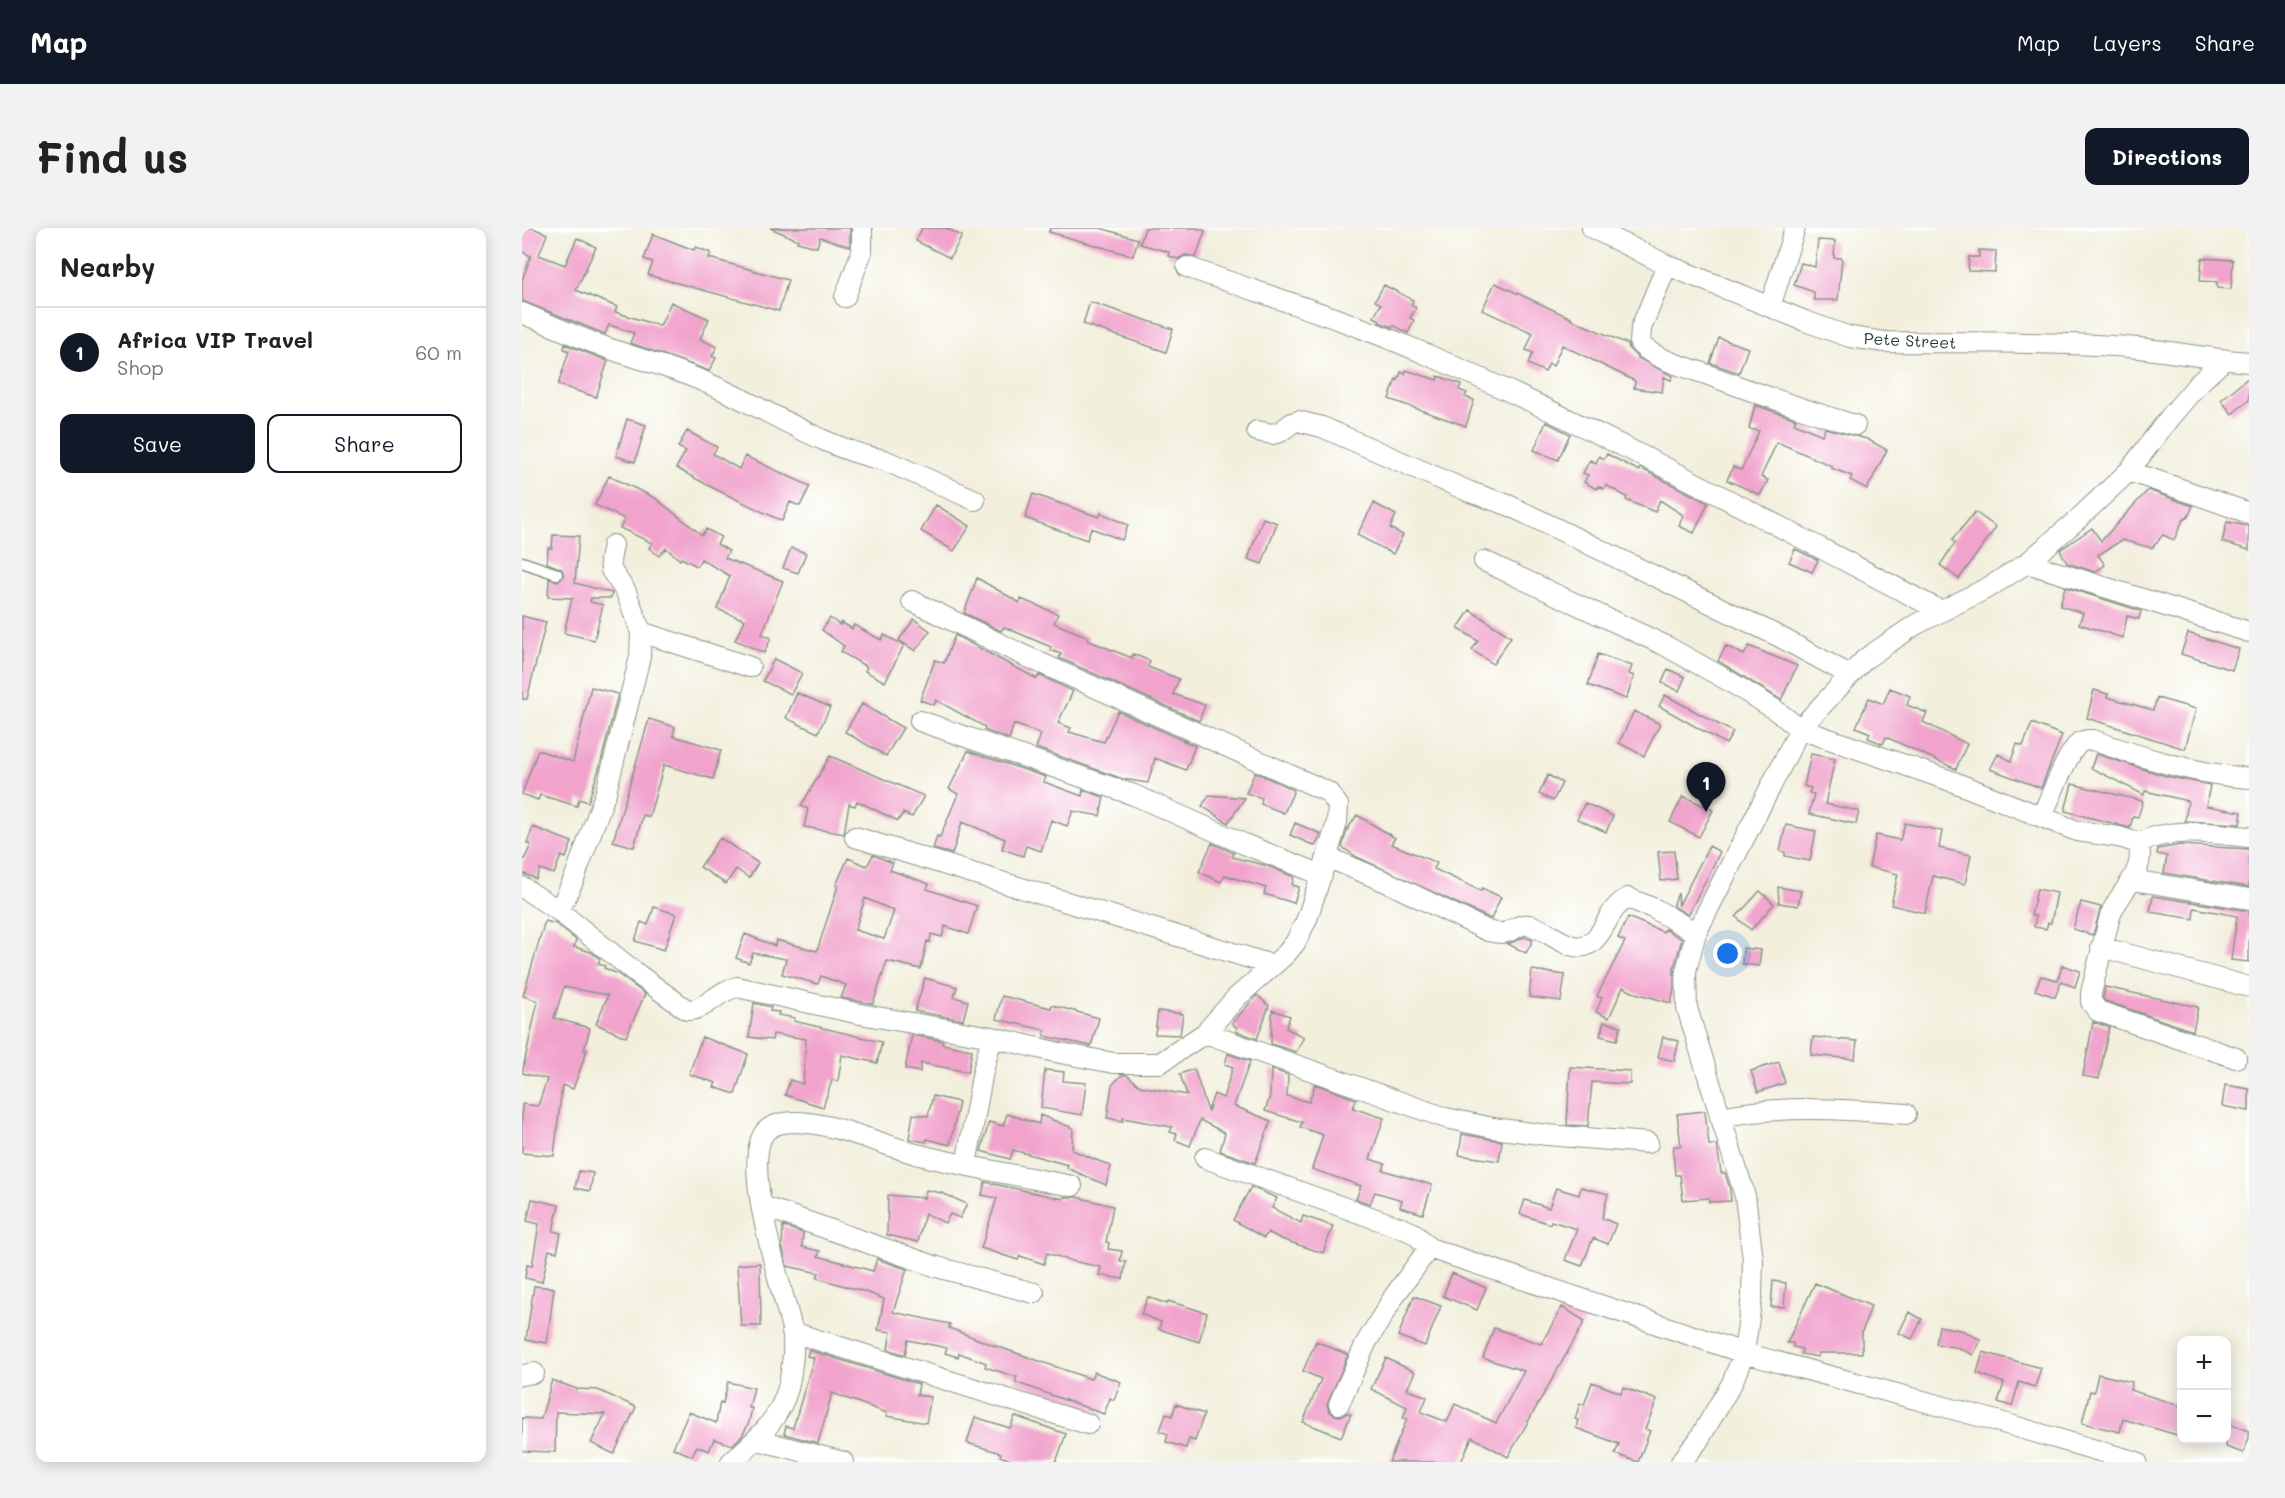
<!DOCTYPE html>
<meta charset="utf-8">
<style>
body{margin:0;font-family:Mali,sans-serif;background:#f2f2f2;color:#222}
.controls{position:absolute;right:18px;bottom:18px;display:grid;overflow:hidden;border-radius:12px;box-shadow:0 3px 15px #0003}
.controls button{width:54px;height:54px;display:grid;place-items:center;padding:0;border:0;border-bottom:2px solid #e0e0e0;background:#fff;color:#222;font:30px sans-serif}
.you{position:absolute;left:1206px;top:726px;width:21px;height:21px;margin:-15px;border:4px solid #fff;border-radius:50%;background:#1a73e8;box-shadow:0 0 0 9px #1a73e833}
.badge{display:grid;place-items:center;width:39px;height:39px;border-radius:50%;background:#111827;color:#fff;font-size:20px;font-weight:700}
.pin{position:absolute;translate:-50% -50px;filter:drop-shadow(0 2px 3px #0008)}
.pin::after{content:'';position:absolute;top:32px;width:21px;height:18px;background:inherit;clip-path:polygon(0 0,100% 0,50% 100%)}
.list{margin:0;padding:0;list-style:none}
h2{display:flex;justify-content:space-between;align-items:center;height:78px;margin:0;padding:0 24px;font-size:26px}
h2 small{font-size:20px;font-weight:400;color:#767676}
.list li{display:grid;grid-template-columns:39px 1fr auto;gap:18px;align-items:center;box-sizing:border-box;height:90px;padding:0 24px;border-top:2px solid #e0e0e0}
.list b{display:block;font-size:22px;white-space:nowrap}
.list p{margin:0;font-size:20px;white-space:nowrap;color:#767676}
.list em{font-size:20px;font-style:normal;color:#767676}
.actions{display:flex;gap:12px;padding:18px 24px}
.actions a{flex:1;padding:14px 0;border:2px solid #111827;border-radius:12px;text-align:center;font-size:21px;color:#111827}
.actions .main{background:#111827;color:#fff}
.map{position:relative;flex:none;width:1727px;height:1234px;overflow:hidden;border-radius:12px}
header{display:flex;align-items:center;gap:36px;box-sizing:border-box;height:84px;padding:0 30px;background:#111827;color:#fff}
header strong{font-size:28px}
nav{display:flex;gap:33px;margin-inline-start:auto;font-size:21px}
.intro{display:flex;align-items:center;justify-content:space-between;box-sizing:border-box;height:144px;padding:0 36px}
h1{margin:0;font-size:42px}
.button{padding:15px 27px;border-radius:12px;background:#111827;color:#fff;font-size:21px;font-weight:700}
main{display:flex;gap:36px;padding:0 36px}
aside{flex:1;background:#fff;border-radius:12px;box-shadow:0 3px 15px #0003}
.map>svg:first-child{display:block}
.building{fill:#f1a3cc;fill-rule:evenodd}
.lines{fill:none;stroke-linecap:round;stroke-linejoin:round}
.lane-casing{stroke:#889688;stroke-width:13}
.street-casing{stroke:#889688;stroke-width:22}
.lane{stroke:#fff;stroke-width:10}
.street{stroke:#fff;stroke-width:20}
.labels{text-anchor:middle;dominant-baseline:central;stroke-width:4.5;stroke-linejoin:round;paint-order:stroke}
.street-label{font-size:16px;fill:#1f3d34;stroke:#fff}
</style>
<header>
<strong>Map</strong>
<nav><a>Map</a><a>Layers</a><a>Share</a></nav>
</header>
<div class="intro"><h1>Find us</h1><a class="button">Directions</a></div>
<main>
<aside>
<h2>Nearby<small></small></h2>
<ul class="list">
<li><span class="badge">1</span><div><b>Africa VIP Travel</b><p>Shop</p></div><em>60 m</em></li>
</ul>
<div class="actions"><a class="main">Save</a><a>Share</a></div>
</aside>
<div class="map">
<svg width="1727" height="1234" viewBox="0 0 1727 1234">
<rect width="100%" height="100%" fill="#fff"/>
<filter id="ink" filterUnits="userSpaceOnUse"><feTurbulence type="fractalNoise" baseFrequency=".0167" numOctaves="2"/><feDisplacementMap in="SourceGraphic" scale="12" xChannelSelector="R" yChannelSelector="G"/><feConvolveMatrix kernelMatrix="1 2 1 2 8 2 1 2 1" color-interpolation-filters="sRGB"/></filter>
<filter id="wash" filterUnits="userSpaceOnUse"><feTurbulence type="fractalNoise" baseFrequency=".008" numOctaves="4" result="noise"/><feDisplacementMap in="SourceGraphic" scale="24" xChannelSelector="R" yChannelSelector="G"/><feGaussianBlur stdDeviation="1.35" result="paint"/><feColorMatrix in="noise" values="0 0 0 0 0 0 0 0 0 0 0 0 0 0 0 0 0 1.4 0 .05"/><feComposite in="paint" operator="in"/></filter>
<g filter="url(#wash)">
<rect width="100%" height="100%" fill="#f2efdc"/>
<g id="blocks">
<path class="building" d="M0 0H11L25 6 17 27 43 37 55 10 74 19 54 62 95 79 93 84 138 98 149 74 187 91 178 111 195 119 190 128 194 130 187 143 108 115 112 105 87 97 83 106 0 73V52L9 28 0 24Z
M248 0H328V19L298 9 295 19 275 14 276 12Z
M400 0H424L440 8 428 30 394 13Z
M528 0H578L616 11 611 28 527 4Z
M623 0H674L683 3 674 29 663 27 656 31 646 28 647 24 618 16Z
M131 6 172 22 174 19 189 25 187 30 266 52 257 83 126 47 131 34 122 31Z
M1296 12 1313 13 1312 30H1320L1316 72H1292V64L1272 57 1279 35 1293 39Z
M1457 22 1474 23 1473 44 1446 43 1447 29H1457Z
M1680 30 1711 32 1709 61 1695 60V54L1678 53Z
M973 55 1049 90 1048 91 1106 116 1107 121 1116 130 1151 148 1149 152 1142 149 1140 164 1112 160 1113 153 1040 117 1031 138 1027 136 1023 144 1006 136 1011 125 1004 122 1011 105 960 82Z
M862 57 891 72 889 77 894 80 888 90 892 92 886 105 871 97 870 99 857 94 858 92 852 89 859 76 853 73Z
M568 74 651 101 644 124 561 96Z
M1197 110 1226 120 1217 145 1188 135Z
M43 116 86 133 74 169 36 157 47 123 42 121Z
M884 142 915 152 916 148 939 156 937 162 945 165 943 169 952 172 944 198 867 171 874 151 876 152 879 144 883 146Z
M1727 149V172L1710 186 1699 172Z
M1233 177 1274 191 1272 195 1300 207 1303 200 1345 211 1365 222 1345 261 1328 252 1330 248 1309 240 1310 238 1255 214 1239 249 1246 252 1238 267 1205 252 1211 239 1219 242 1237 203 1227 201Z
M105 191 124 197 113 234 94 228Z
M1024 194 1048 206 1036 232 1012 222Z
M165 203 195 219 191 226 217 241 223 228 288 258 278 278 268 274 260 293 193 261 154 240 164 223 156 219Z
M1085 226 1117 243 1118 240 1186 275 1172 305 1157 298 1161 287 1138 272 1133 284 1104 272 1105 269 1084 257 1082 261 1076 258 1074 261 1062 254 1066 247 1061 245 1068 232 1074 235 1077 228 1082 231Z
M87 248 133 270 180 307 184 301 199 309 195 316 207 323 203 330 261 353 240 406 249 410 242 425 213 412 223 392 195 381 208 348 179 331 175 338 159 330 158 332 144 320 137 328 127 320 130 315 98 300 103 291 73 277Z
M1626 262 1671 278 1666 289 1661 292 1652 312 1641 307 1630 320 1600 312 1576 327 1583 337 1573 344 1545 335 1538 322 1570 300 1579 313Z
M511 266 577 289 579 285 606 297 600 312 569 300 565 312 503 290Z
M852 275 874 287 868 300 881 307 871 326 835 307Z
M414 277 448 298 432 323 399 303Z
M1453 284 1474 299 1437 351 1418 337 1433 315 1430 312Z
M741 290 755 295 740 336 726 331Z
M1705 294 1727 298V322L1700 314Z
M31 307 57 308 53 355 90 365 89 370H69L68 374 81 377 72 412 42 405 50 370 26 369 27 351 37 353 42 348 40 341 25 335 26 320H30Z
M269 320 284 325 276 345 261 340Z
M1273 321 1296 332 1290 344 1267 334Z
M455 350 498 375 499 371 536 386 532 395 566 409 565 412 610 430 611 426 628 433 626 439 657 451 651 466 683 477 677 493 537 430 539 426 528 422 529 419 482 399 479 403 442 385Z
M1543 359 1619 383 1617 391 1605 388 1601 410 1557 396 1561 385 1538 378Z
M948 382 989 409 971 436 950 422 956 413 936 400Z
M0 388 24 394 5 471H0Z
M308 390 318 397 319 394 330 401 332 397 359 412 362 407 382 417 363 454 343 443 345 439 319 424 322 418 300 402Z
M392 391 408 403 393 423 377 412Z
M1666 405 1717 421 1710 442 1659 426Z
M433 407 515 451 517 447 551 463 536 495 549 500 547 504 582 514 596 483 673 518 664 542 633 530 626 555 601 551 514 520 519 506 492 496 487 511 462 502 463 499 414 472 412 477 398 472 413 432 422 435Z
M1204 418 1222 427 1227 418 1275 438 1259 472 1196 433Z
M1076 426 1110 438 1107 446 1112 448 1104 471 1066 457Z
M252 431 280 445 269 466 241 453Z
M1146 441 1163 449 1157 463 1140 455Z
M69 459 96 466 78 538 66 574 57 571 55 578 18 567 16 572 0 566 16 522 51 534Z
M1368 460 1388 468 1385 477 1405 485 1401 494 1445 516 1434 541 1364 509 1361 516 1346 510 1348 505 1334 499 1347 470 1361 476Z
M1572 462 1586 466 1585 469 1631 482 1635 470 1674 481 1663 521 1565 490Z
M275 465 308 479 296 505 264 490Z
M1143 467 1211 504 1204 516 1137 478Z
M340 476 381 500 364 528 323 504Z
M1112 483 1138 496 1122 528 1097 515Z
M127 491 153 499 151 508 199 522 191 551 142 537 127 589 121 587 112 619 91 613Z
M1510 495 1540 507 1519 560 1468 541 1476 526 1489 533 1495 516 1501 518Z
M446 523 524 549 522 554 560 568 561 562 582 569 578 588 551 583 545 598 529 592 519 623 504 618 501 628 480 621 483 611 440 594 430 626 411 621 415 608 418 609 436 566 427 561Z
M1289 526 1313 531 1303 576 1337 583 1334 596 1287 586 1292 566 1287 565 1289 560 1282 558Z
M1574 526 1644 548 1688 557 1684 578 1720 584 1718 596 1663 593 1666 573 1623 563 1622 567 1569 540Z
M308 528 402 568 390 589 381 585 376 593 335 573 333 578 327 576 322 606 282 599 286 581 279 578Z
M733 544 772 562 762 585 739 576 740 570 724 565Z
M1026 547 1040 555 1031 573 1017 566Z
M1550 556 1621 573 1616 589 1611 588 1608 600 1543 583Z
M687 567 723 570 706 595 680 578Z
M1161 568 1191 582 1177 609 1148 594Z
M1063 575 1091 588 1084 604 1055 591Z
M835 587 873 610 869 616 915 635 912 641 959 663 960 660 979 669 969 691 835 629 820 619 825 602Z
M773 595 799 606 793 618 768 607Z
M1383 595 1420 603 1417 620 1449 627 1443 656 1411 648 1403 685 1369 677 1376 646 1347 639 1354 607 1378 612Z
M1264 597 1294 603 1288 633 1263 628V624L1258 623Z
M11 599 50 614 44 630 39 628 32 646 18 641 14 651 0 645V636L9 617 5 615Z
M198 610 236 635 227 650 214 641 204 656 178 639Z
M690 615 712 625 710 629 746 638 772 649 770 657 777 659 772 675 742 666 744 660 703 647 699 654 677 644Z
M1658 617 1727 621V659L1642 645 1645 628 1635 626 1636 621Z
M1187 618 1198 624 1166 687 1151 678 1156 665 1157 677Z
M1152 623 1155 651 1139 653 1136 624Z
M351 627 371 635 368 642 407 656 405 661 455 678 446 706 423 698 420 709 409 706 408 714 405 713 399 741 365 733 351 776 319 770 324 757 299 748 296 756 260 746 264 731 231 725 227 735 214 730 223 706 253 718 254 712 295 723 316 658 314 657 326 630 345 638ZM343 670 372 683 362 711 333 702Z
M1256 659 1279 663 1276 678 1257 675Z
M1515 661 1535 665 1529 695H1526L1524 701 1512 699 1514 688 1509 687Z
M1238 663 1252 676 1229 702 1214 689Z
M1631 668 1727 683V734L1709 732 1715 688 1672 680 1671 691 1628 684Z
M1559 674 1579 679 1571 707 1551 701Z
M132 679 154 686 142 722 113 713 119 694 126 697Z
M1106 689 1141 704 1143 701 1160 711 1152 740V761L1149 775 1110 764 1101 759 1087 790 1074 784 1080 770 1075 768 1103 713 1096 710Z
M23 693 34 696 54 712 52 719 69 724 78 731 76 736 83 738 82 740 96 746 123 766 104 809 74 796 86 767 42 759 32 790 68 800 62 822H65L51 861 40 857 32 928 0 925V876L16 878 25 851 0 845 16 773 1 768Z
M1002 709 1011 712 1004 725 986 716Z
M1221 720 1239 722 1237 738 1220 736Z
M1540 737 1558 743 1553 759 1539 754 1533 769 1513 762 1519 748 1536 752Z
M1010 742 1043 747 1039 773 1007 769Z
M403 750 435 759 432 769 446 773 441 792 393 783Z
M1583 759 1676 779 1671 803 1583 773 1581 770Z
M735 767 747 778 735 811 714 803 715 800 710 795Z
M480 768 529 780 530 777 577 790 569 818 522 808 523 802 474 791Z
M232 775 249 779 248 783 257 784 256 787 273 790 272 793 360 814 355 835 320 827 316 853 310 852 301 879 263 867 268 852 281 856 284 811 251 806 250 812 227 809Z
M750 782 768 788 764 800 782 809 774 824 749 816Z
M636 783 661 786 658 807 633 806Z
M1082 794 1099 798 1095 812 1078 808Z
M1571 794 1587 799 1577 851 1561 848Z
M390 807 421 813 420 816 450 822 446 844 399 835 398 844 383 841Z
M180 809 226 826 213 866 192 859 194 855 167 846Z
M1141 809 1157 813 1152 833 1136 829Z
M1291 809 1335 813 1333 831 1289 827Z
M706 826 728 833 712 878 749 893 733 935 698 923 703 905 678 892 668 918 653 912 655 906 648 904 650 899 601 890V893L585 890 590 857 600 847H605L618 858 665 867 658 846 672 841 686 883 692 866 701 870 711 839 703 836Z
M1257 834 1263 855 1236 864 1229 843Z
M1048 839 1108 843V856L1070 854 1066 898 1045 897Z
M749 841 766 847 765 868 787 874 793 856 834 871 831 880 862 890 848 931 863 936 861 942 910 957 901 986 878 979 880 972 853 964 848 976 834 971 839 958 790 941 801 907 778 899 780 894 743 883 748 868Z
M523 842 542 844 541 853 564 855 560 887 519 880Z
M1703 857 1727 861V883L1700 878Z
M411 868 437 874 428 917 405 911 404 914 387 911 391 886 406 888Z
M1183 883 1187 917H1195L1199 945H1203L1208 961 1209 973 1187 974V970L1161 972 1158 947H1153L1151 924 1152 918H1159L1155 886Z
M485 886 517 896 518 887 551 900 550 922 589 938 584 957 545 940 546 937 491 922 488 931 459 923 467 894 481 898Z
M940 906 980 913 977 933 937 927Z
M57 943 71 945 68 963 53 960Z
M463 954 541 971 542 969H555L591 978 584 1014 587 1015 586 1021 600 1023 598 1033H604L601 1051 577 1047 579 1039 550 1033 525 1025 522 1036 498 1028 496 1032 459 1020 475 970 460 967Z
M729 959 755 970 750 980 779 995 781 988 811 998 801 1025 759 1011 746 1004 742 1010 711 992Z
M1059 959 1086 966 1080 990 1094 996 1086 1016 1071 1010 1060 1038 1043 1032 1055 1001 1029 993 1028 996 998 986 1003 972 1027 980 1034 960 1057 967Z
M404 962 420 965 445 976 438 990 428 986 423 995 403 985 396 1014 365 1007 366 967 402 970Z
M10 971 37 977 31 1003 39 1005 35 1024 27 1022 20 1054 3 1050 5 1037 10 1038 17 996 5 993Z
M261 998 281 1005 280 1019 298 1023 296 1028 351 1043 355 1031 385 1041 371 1084 428 1096 427 1100 471 1117 569 1151 572 1144 599 1154 592 1172 588 1170 582 1186 493 1154 495 1149 463 1139 464 1135 437 1125 436 1129 423 1125 425 1120 386 1112 383 1127 366 1121 369 1104 356 1102 362 1071 344 1064 295 1050 297 1045 265 1038 260 1018Z
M238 1035 239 1098H219L215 1037Z
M930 1045 964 1060 955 1082 921 1068Z
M1251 1053 1264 1055 1262 1079H1249Z
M1293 1055 1349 1078 1340 1104V1125H1297L1296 1129 1279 1126 1280 1121 1271 1119V1115H1265Z
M12 1058 32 1060 25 1115 4 1112Z
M892 1068 919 1078 903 1118 876 1108Z
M626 1069 645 1076 646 1073 685 1085 677 1114 637 1101 639 1094 619 1086Z
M1040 1079 1063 1093 986 1229 950 1209 939 1234H867L885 1191 881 1190 885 1179 849 1161 864 1130 893 1144 885 1161 905 1169 899 1184 925 1194 933 1176 974 1195 1002 1143 961 1130 972 1100 1019 1116Z
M1387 1084 1400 1091 1390 1111 1377 1105Z
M1417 1098 1442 1103 1459 1112 1451 1127 1437 1120 1414 1116Z
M794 1113 826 1127 805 1177 808 1184 813 1187 819 1188 825 1185 829 1186 819 1209 781 1194 799 1151 781 1143Z
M287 1122 397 1156 395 1167 409 1169 404 1195 364 1188 365 1185 310 1165 296 1215 262 1206 264 1198 271 1200 284 1156 292 1130 285 1128Z
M1461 1124 1519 1140 1513 1159 1497 1154 1490 1178 1476 1174 1482 1155 1455 1145Z
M1576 1146 1610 1154 1608 1162 1659 1178V1193L1655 1207 1601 1191 1598 1204 1560 1195 1568 1163 1572 1164Z
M30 1152 55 1161 76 1162 114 1179 92 1226 69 1215 83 1186 34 1184 33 1224 0 1223V1190L19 1191Z
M206 1154 232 1160 227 1180H230L227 1194 220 1208 210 1217 192 1211 187 1223 175 1218 170 1228 151 1220 167 1184 194 1195 198 1174 201 1175Z
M1070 1154 1099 1165 1101 1159 1135 1172 1123 1201 1128 1203 1116 1234 1093 1226 1097 1216 1054 1200 1056 1192 1053 1191 1058 1175 1062 1177Z
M654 1176 682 1186 673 1213 667 1211 664 1220 644 1214 646 1206 638 1203 644 1185 650 1188Z
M493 1188 544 1206 534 1234H494L478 1228 479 1225 445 1215 453 1189 488 1200Z
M1704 1195 1727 1203V1210L1721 1225 1704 1219Z"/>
</g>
</g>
<g filter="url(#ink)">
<use href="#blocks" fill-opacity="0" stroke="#889688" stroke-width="1.5"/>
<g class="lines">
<g class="lane-casing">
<path id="lane" d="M0 334 35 346"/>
</g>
<g class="street-casing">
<path id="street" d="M1070 0 1145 37 1283 93 1328 109 1363 114C1439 115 1515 113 1591 118 1637 120 1681 131 1727 134
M1145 37 1119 100 1118 116C1133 131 1161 138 1181 145 1231 164 1282 182 1333 197
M665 39C743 67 823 91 899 124 1077 200 1247 294 1419 383
M323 69 340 23V0
M1248 79 1273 0
M0 85C31 98 62 112 94 123 124 133 156 142 185 155 241 178 302 221 362 232L453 272
M735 203 750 206 758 204 770 195 776 193 800 199 948 264 986 277 1256 408 1328 447
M1607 243 1727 285
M962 333 1142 417 1205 452 1252 481 1278 501 1432 554 1555 603 1597 609 1616 615C1626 644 1596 664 1588 688L1569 765V774L1576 783 1714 830
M1505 335 1727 404
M119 404 228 439
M398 493 612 567 722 616 800 647
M1520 588C1528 571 1544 527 1557 515 1561 512 1566 512 1571 512 1621 530 1673 546 1727 550
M333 609 750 737
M1616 615C1652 599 1688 605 1727 609
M805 629 869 656 966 703C973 705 979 706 985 704 992 702 998 695 1007 697 1026 700 1051 731 1071 713 1085 701 1086 680 1106 670L1133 681 1174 705
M1610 652 1727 671
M0 659 37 683 118 748 165 782C184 783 196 762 215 759L338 786 470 809 533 824 592 835H638L683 805 714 770 764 726 773 715 785 691 805 629 815 594 816 577 806 564 501 427 390 373
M37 683 52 651 84 564 118 429 119 404 104 364 89 342 88 333 91 317
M1579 719 1727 759
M683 805 924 890 971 900 1025 907 1126 915
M1198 889C1260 877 1321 881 1384 886
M683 930 885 1002 893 1006 907 1020 1222 1125 1464 1190 1615 1234
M444 937 461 843 470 809
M240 978 415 1039 512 1065
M270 1104 566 1196
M0 1147 12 1145
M817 1176 844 1115 873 1067 907 1020
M236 1212 321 1234
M209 1234C234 1212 257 1193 266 1160 270 1143 273 1118 270 1101 262 1065 215 929 245 902 253 895 265 894 275 894 316 896 355 915 394 926 445 939 498 948 550 958
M1159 1234 1176 1213 1210 1155 1222 1125 1230 1068 1231 1032 1223 968 1165 780 1164 743 1174 705 1278 501 1343 431 1393 397 1469 358 1505 335 1556 291 1607 243 1648 189 1676 156 1702 132"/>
</g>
<use href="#lane" class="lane"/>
<use href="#street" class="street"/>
</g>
</g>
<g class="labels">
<g class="street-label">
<text transform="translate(1388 112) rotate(3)">Pete Street</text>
</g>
</g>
</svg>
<div class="controls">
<button>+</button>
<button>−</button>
</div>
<div class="you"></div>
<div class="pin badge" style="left:1184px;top:584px">1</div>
</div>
</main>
